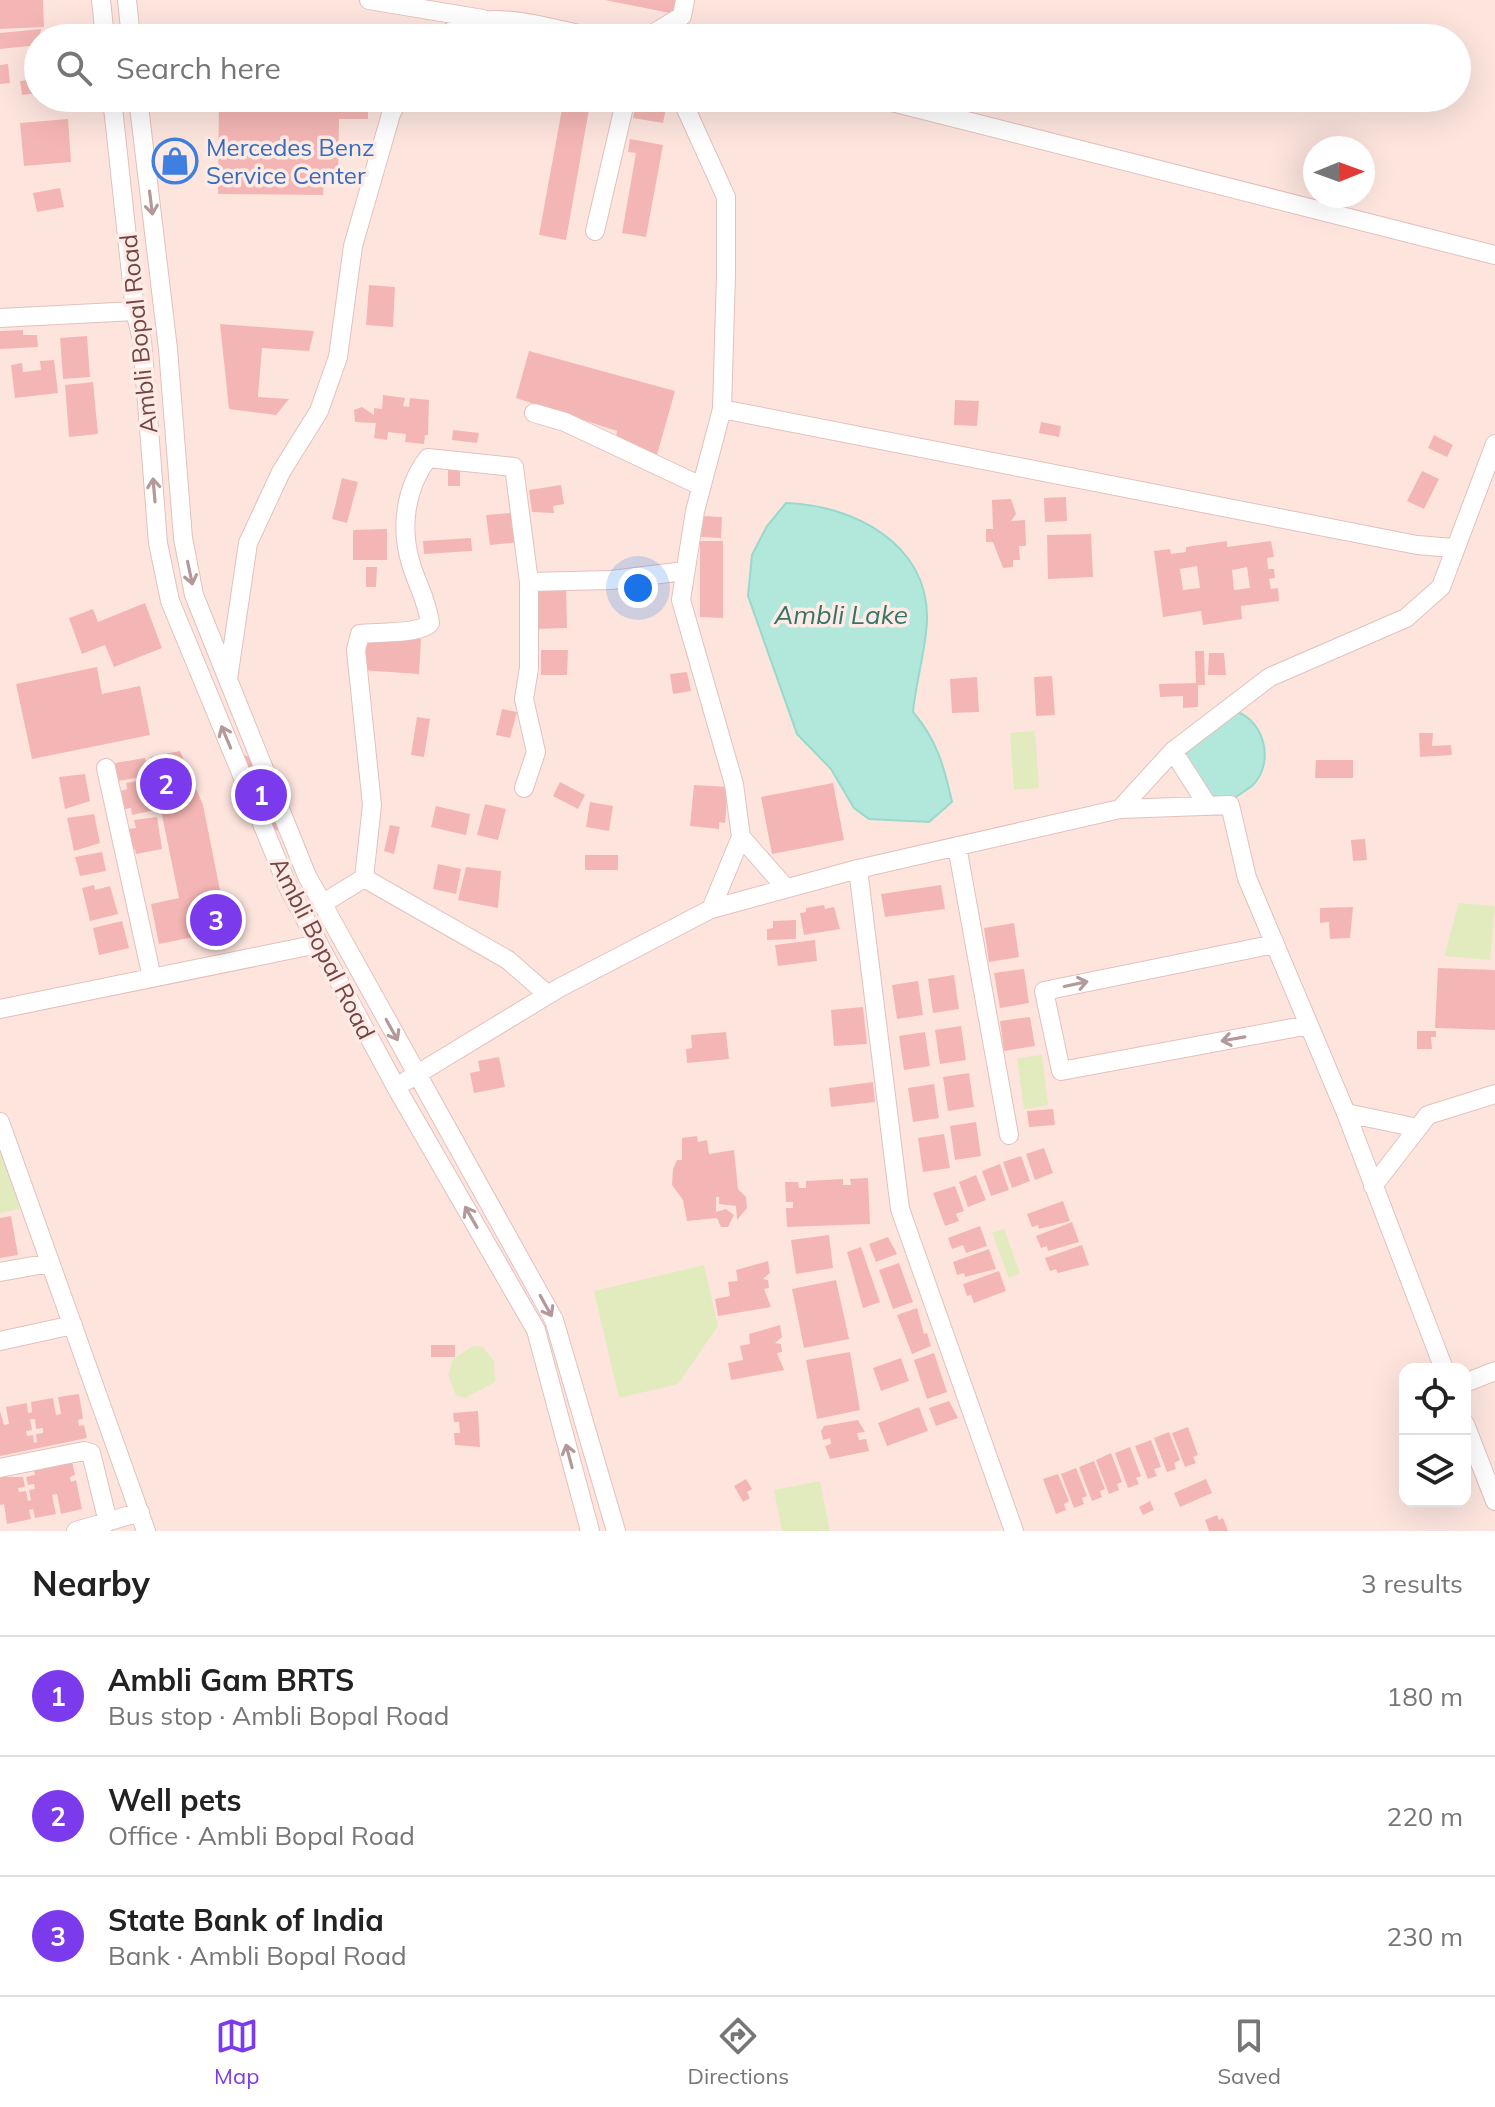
<!DOCTYPE html>
<meta charset="utf-8">
<style>
body{margin:0;font-family:Mulish,sans-serif;background:#f2f2f2;color:#222}
.controls{position:absolute;right:24px;bottom:24px;display:grid;overflow:hidden;border-radius:16px;box-shadow:0 8px 32px #0002}
.controls button{width:72px;height:72px;display:grid;place-items:center;padding:0;border:0;border-bottom:2px solid #e0e0e0;background:#fff;color:#222;font:40px sans-serif}
.compass{position:absolute;left:1303px;top:136px;width:72px;height:72px;border-radius:50%;background:#fff;box-shadow:0 8px 32px #0002;rotate:89deg}
.you{position:absolute;left:638px;top:588px;width:28px;height:28px;margin:-20px;border:6px solid #fff;border-radius:50%;background:#1a73e8;box-shadow:0 0 0 12px #1a73e833}
.badge{display:grid;place-items:center;width:52px;height:52px;border-radius:50%;background:#7c3aed;color:#fff;font-size:26px;font-weight:700}
.pin{position:absolute;translate:-50% -50%;border:4px solid #fff;box-shadow:0 2px 8px #0006}
.list{margin:0;padding:0;list-style:none}
h2{display:flex;justify-content:space-between;align-items:center;height:104px;margin:0;padding:0 32px;font-size:34px}
h2 small{font-size:26px;font-weight:400;color:#767676}
.list li{display:grid;grid-template-columns:52px 1fr auto;gap:24px;align-items:center;box-sizing:border-box;height:120px;padding:0 32px;border-top:2px solid #e0e0e0}
.list b{display:block;font-size:30px;white-space:nowrap}
.list p{margin:0;font-size:26px;white-space:nowrap;color:#767676}
.list em{font-size:26px;font-style:normal;color:#767676}
.icon{flex:none;width:44px;height:44px;fill:none;stroke:currentColor;stroke-width:2;stroke-linecap:round;stroke-linejoin:round}
.map{position:relative;flex:none;width:1495px;height:1531px;overflow:hidden}
.search{position:absolute;background:#fff;box-shadow:0 8px 32px #0002;left:24px;right:24px;top:24px;height:88px;display:flex;align-items:center;gap:20px;box-sizing:border-box;padding:0 28px;border-radius:44px;color:#767676;font-size:30px}
.sheet{height:464px;background:#fff}
nav{display:flex;justify-content:space-around;align-items:center;box-sizing:border-box;height:112px;border-top:2px solid #e0e0e0;background:#fff;font-size:22px;color:#767676}
nav a{display:grid;justify-items:center;gap:4px}
nav .on{color:#7c3aed}
.map>svg:first-child{display:block}
.green{fill:#e1ebbd}
.water{fill:#b2e7db;stroke:#98d9cb;stroke-width:2}
.building{fill:#f4b6b4;fill-rule:evenodd}
.lines{fill:none;stroke-linecap:round;stroke-linejoin:round}
.minor-casing{stroke:#e3c0bd;stroke-width:20}
.minor{stroke:#fff;stroke-width:18}
.oneway{stroke:#b39999}
.labels{text-anchor:middle;dominant-baseline:central;stroke-width:7;stroke-linejoin:round;paint-order:stroke}
.shop-label{font-size:24px;fill:#366cbe;stroke:#ffebe5;text-anchor:start}
.street-label{font-size:24px;fill:#744546;stroke:#ffebe5}
.water-label{font-size:26px;font-style:italic;fill:#367467;stroke:#ffebe5}
</style>
<div class="map">
<svg width="1495" height="1531" viewBox="0 0 1495 1531">
<rect width="100%" height="100%" fill="#fde5de"/>
<path class="green" d="M1035 731 1039 788 1014 790 1010 733Z
M1459 903 1495 906 1490 960 1444 956Z
M1042 1055 1048 1105 1024 1109 1017 1058Z
M0 1147 20 1209 0 1213Z
M1004 1229 1020 1273 1009 1278 992 1233Z
M704 1265 718 1326 678 1384 619 1398 594 1291Z
M473 1346 483 1347 494 1361 495 1382 465 1398 456 1395 448 1375 453 1359Z
M820 1481 830 1531H782L774 1490Z"/>
<path class="water" d="M786 503C852 505 929 543 927 620 926 649 916 681 913 712 937 740 944 766 952 802L929 822 869 819 854 808 831 769 797 734 748 596 752 555 767 526Z
M1230 710C1262 715 1277 760 1253 785 1247 790 1238 795 1232 800L1204 794 1186 768V744Z"/>
<path class="building" d="M0 0H43L44 27 0 29Z
M605 0H683L680 15Z
M220 28 369 30V38H219Z
M41 29 38 45 0 49V33Z
M8 64 10 83 0 84V65Z
M38 79V93L22 95 20 81Z
M219 98H368V119H339L338 179H324L323 195 218 194Z
M564 98H591L566 240 539 235Z
M637 98 667 103 663 123 633 118Z
M68 119 71 162 24 166 20 123Z
M630 139 663 145 646 237 622 233 636 153 628 152Z
M60 188 64 207 37 212 33 193Z
M369 285 395 287 393 327 366 325Z
M220 324 314 331 309 351 262 348 258 397 289 399 276 415 229 409Z
M23 330V335H37L38 347 0 349V331Z
M87 336 90 377 63 379 60 338Z
M529 351 675 391 657 455 615 443 617 431 516 398Z
M54 360 58 393 15 398 11 365 22 363 23 372 41 370 40 361Z
M93 382 98 434 69 437 65 385Z
M383 395 405 398 403 406 409 407 410 398 429 400 428 435H425L424 444 405 442 406 434 388 432 387 440 374 438 376 423 355 422 354 410 362 407 374 415V408L382 409Z
M955 400 979 401 977 426 954 425Z
M1041 422 1061 426 1059 437 1039 433Z
M453 430 479 433 477 443 452 440Z
M1434 435 1453 445 1447 457 1428 448Z
M448 463H460V486H448Z
M1422 471 1439 479 1424 509 1407 501Z
M342 478 358 482 347 523 332 519Z
M561 485 564 504 553 506 554 513 532 512 529 490Z
M1066 497 1067 521 1045 522 1044 498Z
M1011 499 1016 514 1011 521 1025 520 1026 546H1019L1020 560H1013V567L1003 568 993 542H986V529H993L992 500Z
M520 512 519 542 490 545 486 515Z
M701 516 722 517 721 538 701 537Z
M387 529V560H353V530Z
M1091 534 1093 577 1048 579 1047 535Z
M471 538 472 551 424 554 423 541Z
M700 541H723V618L700 617Z
M1227 541V547L1271 541 1274 557 1267 558 1268 569H1274L1275 578 1269 579 1271 589 1278 588 1279 601 1241 606 1242 619 1203 625 1201 611 1163 617 1154 551 1170 549 1171 554 1186 552V547ZM1197 566 1200 588 1183 590 1180 569ZM1247 567 1250 588 1234 590 1232 570Z
M366 567H377L376 587H366Z
M535 586H566L567 628 535 629Z
M145 603 162 648 114 667 105 645 82 654 69 618 93 609 98 622Z
M382 637 421 639 419 674 360 670 362 639Z
M541 650H568L567 675H541Z
M1195 651H1204L1205 685H1198V707L1183 708V696L1160 697 1159 684 1196 683Z
M1209 653H1224L1226 675H1208Z
M97 667 102 694 140 686 150 735 32 759 16 684Z
M687 672 691 691 673 694 670 674Z
M1052 676 1055 715 1036 716 1034 677Z
M977 677 979 712 952 713 950 679Z
M502 709 517 712 510 738 496 735Z
M417 717 430 719 424 757 411 755Z
M1419 733H1433L1432 746 1451 745 1452 755 1420 757Z
M180 751 203 805 228 930 159 944 151 904 179 898 150 757Z
M245 755 253 759 283 833 268 827 241 762Z
M145 758 148 776 118 781 115 763Z
M1316 760H1353V778H1315Z
M85 774 90 801 65 809 59 777Z
M149 779 155 810 132 815 131 808 125 809 121 791 127 789 126 783Z
M560 782 585 795 578 809 553 796Z
M833 783 844 840 772 854 761 797Z
M694 785 728 787 725 823 719 822V829L690 826Z
M590 802 613 806 609 831 586 827Z
M485 804 506 809 498 840 477 835Z
M436 806 470 814 466 835 431 827Z
M94 814 100 843 74 851 67 818Z
M157 817 162 849 136 854 135 849 131 850 128 829 136 828 134 820Z
M390 825 400 827 394 854 384 851Z
M1365 839 1367 860 1353 861 1351 840Z
M102 852 106 871 80 876 75 857Z
M585 855H618V870H585Z
M438 864 461 869 456 894 433 889Z
M466 867 501 871 498 908 458 900Z
M94 885 95 890 110 886 118 914 90 921 82 888Z
M941 885 945 909 885 917 881 894Z
M824 905 825 909 834 907 840 929 804 935 800 913 806 912V908Z
M1353 907 1350 938 1330 939 1329 922 1320 923V908Z
M796 920V939L767 940V929L773 928V921Z
M122 921 129 948 99 955 93 928Z
M1014 923 1019 957 989 962 984 928Z
M815 940 817 961 778 966 775 945Z
M1438 968 1495 970V1030L1435 1028Z
M1024 969 1029 1003 1000 1008 994 973Z
M954 975 959 1009 933 1013 928 979Z
M918 981 923 1015 897 1019 892 985Z
M863 1007 867 1044 834 1046 831 1010Z
M1030 1017 1035 1046 1004 1051 1000 1021Z
M961 1026 966 1060 940 1064 935 1030Z
M1417 1031H1436V1037H1431L1432 1049H1417Z
M726 1032 729 1059 687 1063 686 1049 692 1048 691 1035Z
M925 1032 930 1066 904 1070 899 1036Z
M499 1057 505 1087 474 1093 470 1073 480 1071 478 1061Z
M969 1073 974 1107 948 1111 943 1077Z
M873 1082 875 1102 831 1107 829 1088Z
M934 1084 939 1118 913 1122 908 1088Z
M1053 1109 1055 1125 1029 1127 1027 1111Z
M976 1122 981 1156 955 1160 950 1126Z
M944 1134 950 1168 923 1172 918 1138Z
M697 1136 698 1142 707 1140 709 1154 734 1150 738 1189 746 1197 747 1208 737 1220 736 1206 719 1204V1197H716V1212L726 1209 734 1215 728 1227H721L717 1218 687 1221 683 1200 672 1185 673 1169 677 1160H682V1138Z
M1044 1148 1053 1173 1035 1180 1026 1154Z
M1021 1156 1030 1181 1012 1188 1003 1162Z
M1000 1164 1009 1190 991 1196 982 1171Z
M976 1175 986 1200 968 1207 959 1182Z
M868 1178 870 1224 787 1227 786 1208H793V1202H786L785 1182H798L799 1188H806V1181L843 1179V1185H851L850 1179Z
M955 1186 964 1211 956 1214 959 1221 945 1226 933 1193Z
M1063 1201 1070 1221 1039 1229 1038 1225 1032 1227 1027 1214Z
M11 1216 18 1255 0 1258V1218Z
M1072 1222 1079 1242 1048 1251 1047 1246 1041 1248 1036 1236Z
M980 1226 987 1246 966 1253 963 1245 952 1249 948 1238Z
M829 1235 833 1268 796 1274 791 1240Z
M888 1237 897 1254 876 1262 869 1244Z
M1082 1245 1089 1265 1058 1273 1056 1269 1050 1271 1045 1258Z
M861 1247 880 1302 863 1308 847 1252Z
M989 1249 996 1269 965 1277 964 1273 957 1275 953 1262Z
M768 1261 770 1273 763 1279 768 1280 769 1288 764 1289 771 1307 718 1316 715 1299 730 1296 728 1282 738 1281 736 1270Z
M899 1263 913 1302 893 1309 879 1270Z
M999 1271 1006 1291 974 1303 971 1295 967 1296 963 1284Z
M836 1280 849 1339 804 1348 792 1289Z
M917 1308 924 1334 927 1333 931 1346 912 1354 897 1315Z
M780 1325 782 1337 775 1343 781 1344 782 1352 777 1353 784 1370 731 1380 728 1363 743 1360 740 1346 750 1344 749 1334Z
M431 1345H455V1357H431Z
M850 1352 860 1410 817 1419 806 1360Z
M934 1353 947 1392 927 1399 914 1360Z
M901 1358 909 1381 881 1391 873 1368Z
M79 1394 83 1419 78 1420 79 1426 84 1425 87 1438 0 1456V1411L4 1425 9 1424 6 1407 27 1403 28 1413 32 1412 31 1402 53 1398 56 1415 61 1414 58 1397ZM30 1419H35L36 1429 43 1428V1433L36 1434 37 1442 34 1443 33 1435 27 1436 26 1431 32 1430Z
M949 1401 958 1418 936 1426 929 1408Z
M919 1407 928 1431 887 1446 878 1423Z
M478 1411 480 1447 455 1445 454 1433H460L459 1422H454L453 1413Z
M858 1420 865 1432 857 1433 859 1440 866 1439 869 1451 830 1459 825 1446 831 1444 830 1438 823 1440 821 1431 824 1426Z
M1188 1427 1198 1455 1193 1457 1196 1463 1185 1467 1172 1433Z
M1169 1432 1180 1460 1174 1463 1176 1469 1167 1472 1154 1438Z
M1151 1440 1161 1467 1154 1469 1157 1476 1148 1479 1135 1446Z
M1130 1447 1141 1476 1136 1478 1139 1484 1128 1488 1115 1453Z
M1111 1453 1122 1482 1117 1484 1119 1490 1109 1494 1096 1460Z
M1094 1461 1105 1489 1100 1491 1102 1497 1092 1501 1079 1467Z
M72 1462 75 1475 70 1477 71 1482 76 1480 82 1509 61 1514 57 1494 52 1495 56 1514 35 1518 33 1509 29 1510 31 1519 7 1524 4 1504 0 1505V1477H23L25 1487 18 1488 19 1492 26 1491 28 1501 31 1500 29 1490 35 1489 34 1484 28 1485 26 1477 35 1475 34 1470Z
M1076 1468 1087 1496 1082 1498 1084 1504 1074 1508 1061 1474Z
M1058 1474 1069 1501 1064 1504 1066 1510 1056 1514 1043 1479Z
M746 1479 752 1489 747 1492 750 1498 743 1502 734 1486Z
M1206 1479 1212 1493 1180 1507 1174 1493Z
M1150 1501 1154 1510 1143 1515 1139 1507Z
M1217 1515 1219 1520 1223 1518 1228 1531H1209L1205 1520Z"/>
<g class="lines">
<g class="minor-casing">
<path id="minor" d="M101 0 105 38
M127 0 131 38
M369 0 483 19
M443 38C481 2 552 30 597 38
M646 38 682 16 685 0
M112 98 135 311 142 340 158 543 170 601 289 889 396 1087 536 1330 590 1531
M138 98 168 349 183 538 194 595 307 876 554 1320 616 1531
M681 98 726 197V274L722 409 695 511 681 600 734 784 741 837
M876 98 1495 255
M595 231 626 98
M0 318 135 311
M722 409 1417 545 1453 548
M534 413 565 422 701 486
M529 582 611 580 685 571
M228 679 248 543 281 472 319 411 338 357 353 246 391 114 399 98
M1173 751 1208 806
M106 768 152 978
M1120 809 1173 751 1270 677 1406 618 1441 587 1495 444
M957 846 1009 1135
M858 869 900 1209 1014 1531
M364 878 508 960 548 995
M322 904 364 878 372 805 356 650 360 634C377 632 421 634 430 623 426 597 418 587 411 564 400 528 405 488 428 458L514 467 529 582V668L524 699 536 752 524 788
M711 909 741 837 786 888
M1275 944 1044 991 1061 1071 1309 1025
M0 1009 318 944
M406 1081 559 988 711 909 858 869 1120 809 1230 805 1247 878 1346 1113 1444 1369
M1346 1113 1418 1128
M0 1122 146 1531
M1373 1186 1428 1115 1495 1094
M0 1272 50 1263
M0 1341 73 1325
M1465 1383 1495 1371
M1465 1424 1495 1501
M0 1468 84 1451 91 1453 108 1522
M76 1531 140 1512"/>
</g>
<use href="#minor" class="minor"/>
</g>
<defs><path id="oneway-shaft" d="M-6 0H5M1.5-3L5.5 0L1.5 3" fill="none" stroke-width="1.6" stroke-linecap="round" stroke-linejoin="round" transform="scale(2)"/></defs>
<g class="oneway">
<use href="#oneway-shaft" transform="translate(151 203) rotate(83)"/>
<use href="#oneway-shaft" transform="translate(154 490) rotate(-95)"/>
<use href="#oneway-shaft" transform="translate(190 573) rotate(78)"/>
<use href="#oneway-shaft" transform="translate(226 737) rotate(-113)"/>
<use href="#oneway-shaft" transform="translate(1076 984) rotate(-12)"/>
<use href="#oneway-shaft" transform="translate(392 1030) rotate(61)"/>
<use href="#oneway-shaft" transform="translate(1233 1039) rotate(170)"/>
<use href="#oneway-shaft" transform="translate(471 1217) rotate(-120)"/>
<use href="#oneway-shaft" transform="translate(546 1306) rotate(61)"/>
<use href="#oneway-shaft" transform="translate(569 1456) rotate(-105)"/>
</g>
<defs>
<g id="shop-ring" transform="scale(2.3)"><circle r="9.5" fill="#ffebe5" stroke="#3f7fe0" stroke-width="1.5"/><path d="M-5-2.5h2.3a2.7 3.5 0 0 1 5.4 0H5L5.5 6h-11ZM-1.5-2.5h3a1.5 2.3 0 0 0-3 0Z" fill="#3f7fe0"/></g>
</defs>
<g fill-rule="evenodd">
<use href="#shop-ring" x="175" y="161"/>
</g>
<g class="labels">
<g class="shop-label">
<text x="206" y="147">Mercedes Benz<tspan x="206" dy="28">Service Center</tspan></text>
</g>
<g class="street-label">
<text transform="translate(138 334) rotate(-96)">Ambli Bopal Road</text>
<text transform="translate(323 948) rotate(63)">Ambli Bopal Road</text>
</g>
<g class="water-label">
<text x="841" y="614">Ambli Lake</text>
</g>
</g>
</svg>
<div class="controls">
<button><svg class="icon" aria-label="locate" viewBox="0 0 24 24"><circle cx="12" cy="12" r="6"/><path d="M12 2v4M12 18v4M2 12h4M18 12h4"/></svg></button>
<button><svg class="icon" aria-label="layers" viewBox="0 0 24 24"><path d="M12 4l9 5-9 5-9-5zM3 14l9 5 9-5"/></svg></button>
</div>
<svg class="compass" viewBox="-18 -18 36 36"><path d="M0-13l5 13h-10z" fill="#e53935"/><path d="M0 13l5-13h-10z" fill="#767676"/></svg>
<div class="you"></div>
<div class="pin badge" style="left:261px;top:795px">1</div>
<div class="pin badge" style="left:166px;top:784px">2</div>
<div class="pin badge" style="left:216px;top:920px">3</div>
<div class="search"><svg class="icon" aria-label="search" viewBox="0 0 24 24"><circle cx="10" cy="10" r="6"/><path d="M15 15l6 6"/></svg>Search here</div>
</div>
<section class="sheet">
<h2>Nearby<small>3 results</small></h2>
<ul class="list">
<li><span class="badge">1</span><div><b>Ambli Gam BRTS</b><p>Bus stop · Ambli Bopal Road</p></div><em>180 m</em></li>
<li><span class="badge">2</span><div><b>Well pets</b><p>Office · Ambli Bopal Road</p></div><em>220 m</em></li>
<li><span class="badge">3</span><div><b>State Bank of India</b><p>Bank · Ambli Bopal Road</p></div><em>230 m</em></li>
</ul>
</section>
<nav>
<a class="on"><svg class="icon" aria-label="map" viewBox="0 0 24 24"><path d="M3 6l6-2 6 2 6-2v14l-6 2-6-2-6 2zM9 4v14M15 6v14"/></svg>Map</a>
<a><svg class="icon" aria-label="directions" viewBox="0 0 24 24"><path d="M12 3l9 9-9 9-9-9zM9 14v-3h6M13 9l2 2-2 2"/></svg>Directions</a>
<a><svg class="icon" aria-label="saved" viewBox="0 0 24 24"><path d="M7 4h10v16l-5-4-5 4z"/></svg>Saved</a>
</nav>
